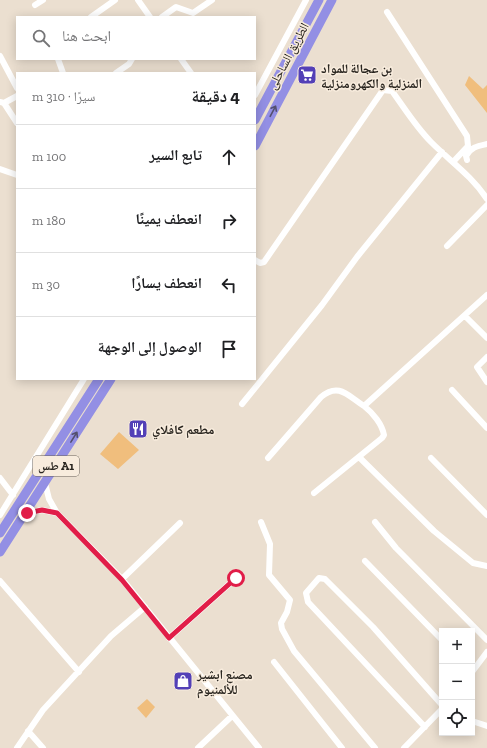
<!DOCTYPE html>
<html lang="ar">
<meta charset="utf-8">
<style>
body{margin:0;font-family:"Zilla Slab","Noto Naskh Arabic",serif;background:#f6f6f6;color:#202124;direction:rtl}
.controls{position:absolute;right:12px;bottom:12px;display:grid;overflow:hidden;border-radius:0px;box-shadow:0 2px 10px #0003}
.controls button{width:36px;height:36px;display:grid;place-items:center;padding:0;border:0;border-bottom:1px solid #e0e0e0;background:#fff;color:#202124;font:20px sans-serif}
.stop{position:absolute;width:12px;height:12px;margin:-9px;border:3px solid #e11d48;border-radius:50%;background:#fff}
.stop.end{background:#e11d48;border-color:#fff;box-shadow:0 1px 4px #0008}
.list{margin:0;padding:0;list-style:none}
h2{display:flex;justify-content:space-between;align-items:center;height:52px;margin:0;padding:0 16px;font-size:17px}
h2 small{font-size:13px;font-weight:400;color:#757577}
.list li{display:grid;grid-template-columns:26px 1fr auto;gap:12px;align-items:center;box-sizing:border-box;height:64px;padding:0 16px;border-top:1px solid #e0e0e0}
.list b{display:block;font-size:15px;white-space:nowrap}
.list em{font-size:13px;font-style:normal;color:#757577}
.icon{flex:none;width:22px;height:22px;fill:none;stroke:currentColor;stroke-width:2;stroke-linecap:round;stroke-linejoin:round}
.map{position:relative;flex:none;width:487px;height:748px;overflow:hidden;direction:ltr}
.search{position:absolute;background:#fff;box-shadow:0 2px 10px #0003;left:16px;top:16px;width:240px;height:44px;display:flex;align-items:center;gap:10px;box-sizing:border-box;padding:0 14px;border-radius:0px;color:#757577;font-size:15px}
.panel{position:absolute;background:#fff;box-shadow:0 2px 10px #0003;left:16px;top:72px;width:240px;height:308px;border-radius:0px;direction:rtl}
.map>svg:first-child{display:block}
.building{fill:#f0be7d}
.lines{fill:none;stroke-linecap:round;stroke-linejoin:round}
.minor{stroke:#fff;stroke-width:6}
.highway{stroke:#938fe4;stroke-width:9}
.oneway{stroke:#54506e}
.route{stroke:#e11d48;stroke-width:5}
.labels{text-anchor:middle;dominant-baseline:central;stroke-width:3;stroke-linejoin:round;paint-order:stroke}
.shield{fill:#f8ecdd;stroke:#686159;stroke-width:1}
.shield-label{font-size:12px;font-weight:bold;fill:#2a2620}
.street-label{font-size:13px;fill:#2a2620;stroke:#f8ecdd}
.poi-label{font-size:13px;font-weight:bold;fill:#2a2620;stroke:#f8ecdd;text-anchor:start}
</style>
<div class="map">
<svg width="487" height="748" viewBox="0 0 487 748">
<rect width="100%" height="100%" fill="#ebdfd0"/>
<path class="building" d="M469 76 483 89 487 85V113L465 85Z
M119 432 139 450 118 469 100 454Z
M147 699 155 707 146 718 137 708Z"/>
<g class="lines">
<path class="minor" d="M138 0 150 17
M35 5 43 0
M387 12 467 136 468 146 453 162
M91 17 115 0
M162 17 176 7 193 13 212 0
M0 56 17 88
M58 59 63 73
M181 59 191 73
M116 73 129 64 132 59
M255 95 306 0
M0 102 4 103 17 96
M4 103 17 123
M467 160 466 156C471 147 478 146 487 144
M0 169 17 175
M447 246 487 205
M255 260 260 263 264 262 383 90 392 91C405 109 416 127 431 142 451 162 471 175 487 199
M465 316 487 338
M487 357 477 367 487 382
M452 390 487 428
M242 404 322 305 357 257 442 152
M359 457 434 531 473 563 487 566
M268 458 321 397C339 382 348 396 364 406L487 295
M431 458 487 515
M0 478 13 495
M45 483 49 499 57 513 122 579 259 748
M314 493 382 438 384 435C382 424 373 413 364 406
M27 513 42 510 57 513
M0 515 84 379
M261 522 270 544 269 575 290 600 287 612 281 623 282 629 294 651 375 748
M375 522 396 548 487 640
M365 561 442 640
M122 579 180 523
M0 581 79 672
M169 638 236 578
M274 662 342 748
M472 672 487 652
M472 721 487 726
M425 727 308 602 306 593 319 578 325 579 373 627 442 705
M28 731 43 748
M17 748 43 710 111 636 145 607
M198 748 232 716
M404 748 442 709"/>
<path class="highway" d="M255 120 319 0
M255 146 332 0
M0 533 99 379
M0 552 111 379"/>
</g>
<defs><path id="oneway-shaft" d="M-6 0H5M1.5-3L5.5 0L1.5 3" fill="none" stroke-width="1.6" stroke-linecap="round" stroke-linejoin="round"/></defs>
<g class="oneway">
<use href="#oneway-shaft" transform="translate(273 111) rotate(-62)"/>
<use href="#oneway-shaft" transform="translate(74 437) rotate(-58)"/>
</g>
<g class="lines">
<path class="route" d="M27 513 42 510 57 513 122 580 169 638 236 578"/>
</g>
<defs>
<g id="supermarket-square" transform="scale(1)"><rect x="-9" y="-9" width="18" height="18" rx="4" fill="#5340b7" stroke="#f8ecdd"/><path d="M-6-5.5h2.5l.6 2H6L4.5 2H-2.5L-4.4-4H-6ZM-1.5 3.2a1.3 1.3 0 1 0 .1 0ZM3 3.2a1.3 1.3 0 1 0 .1 0Z" fill="#fff"/></g>
<g id="restaurant-square" transform="scale(1)"><rect x="-9" y="-9" width="18" height="18" rx="4" fill="#5340b7" stroke="#f8ecdd"/><path d="M-5-6h1v4h1v-4h1v4h1v-4h1v5L-1.5 .5V6h-2V.5L-5-1ZM5-6V6H3V1.5H1.5Q1.5-4 5-6Z" fill="#fff"/></g>
<g id="shop-square" transform="scale(1)"><rect x="-9" y="-9" width="18" height="18" rx="4" fill="#5340b7" stroke="#f8ecdd"/><path d="M-5-2.5h2.3a2.7 3.5 0 0 1 5.4 0H5L5.5 6h-11ZM-1.5-2.5h3a1.5 2.3 0 0 0-3 0Z" fill="#fff"/></g>
</defs>
<g fill-rule="evenodd">
<use href="#supermarket-square" x="307" y="75"/>
<use href="#restaurant-square" x="138" y="429"/>
<use href="#shop-square" x="183" y="681"/>
</g>
<g class="labels">
<rect class="shield" x="33" y="456" width="46" height="20" rx="3"/>
<g class="shield-label">
<text x="56" y="466">طس A1</text>
</g>
<g class="street-label">
<text transform="translate(288 56) rotate(-62)">الطريق الساحلى</text>
</g>
<g class="poi-label">
<text x="321" y="68">بن عجالة للمواد<tspan x="321" dy="15">المنزلية والكهرومنزلية</tspan></text>
<text x="152" y="429">مطعم كافلاي</text>
<text x="197" y="674">مصنع ابشير<tspan x="197" dy="15">للألمنيوم</tspan></text>
</g>
</g>
</svg>
<div class="controls">
<button>+</button>
<button>−</button>
<button><svg class="icon" aria-label="locate" viewBox="0 0 24 24"><circle cx="12" cy="12" r="6"/><path d="M12 2v4M12 18v4M2 12h4M18 12h4"/></svg></button>
</div>
<div class="stop" style="left:236px;top:578px"></div>
<div class="stop end" style="left:27px;top:513px"></div>
<div class="search"><svg class="icon" aria-label="search" viewBox="0 0 24 24"><circle cx="10" cy="10" r="6"/><path d="M15 15l6 6"/></svg>ابحث هنا</div>
<section class="panel">
<h2>4 دقيقة<small>سيرًا · 310 m</small></h2>
<ul class="list">
<li><svg class="icon" aria-label="ahead" viewBox="0 0 24 24"><path d="M12 20V5M6 11l6-6 6 6"/></svg><div><b>تابع السير</b></div><em>100 m</em></li>
<li><svg class="icon" aria-label="right" viewBox="0 0 24 24"><path d="M7 20v-9h11M14 6l5 5-5 5"/></svg><div><b>انعطف يمينًا</b></div><em>180 m</em></li>
<li><svg class="icon" aria-label="left" viewBox="0 0 24 24"><path d="M17 20v-9H6M10 6l-5 5 5 5"/></svg><div><b>انعطف يسارًا</b></div><em>30 m</em></li>
<li><svg class="icon" aria-label="arrive" viewBox="0 0 24 24"><path d="M6 21V4h12l-3 4 3 4H6"/></svg><div><b>الوصول إلى الوجهة</b></div></li>
</ul>
</section>
</div>
